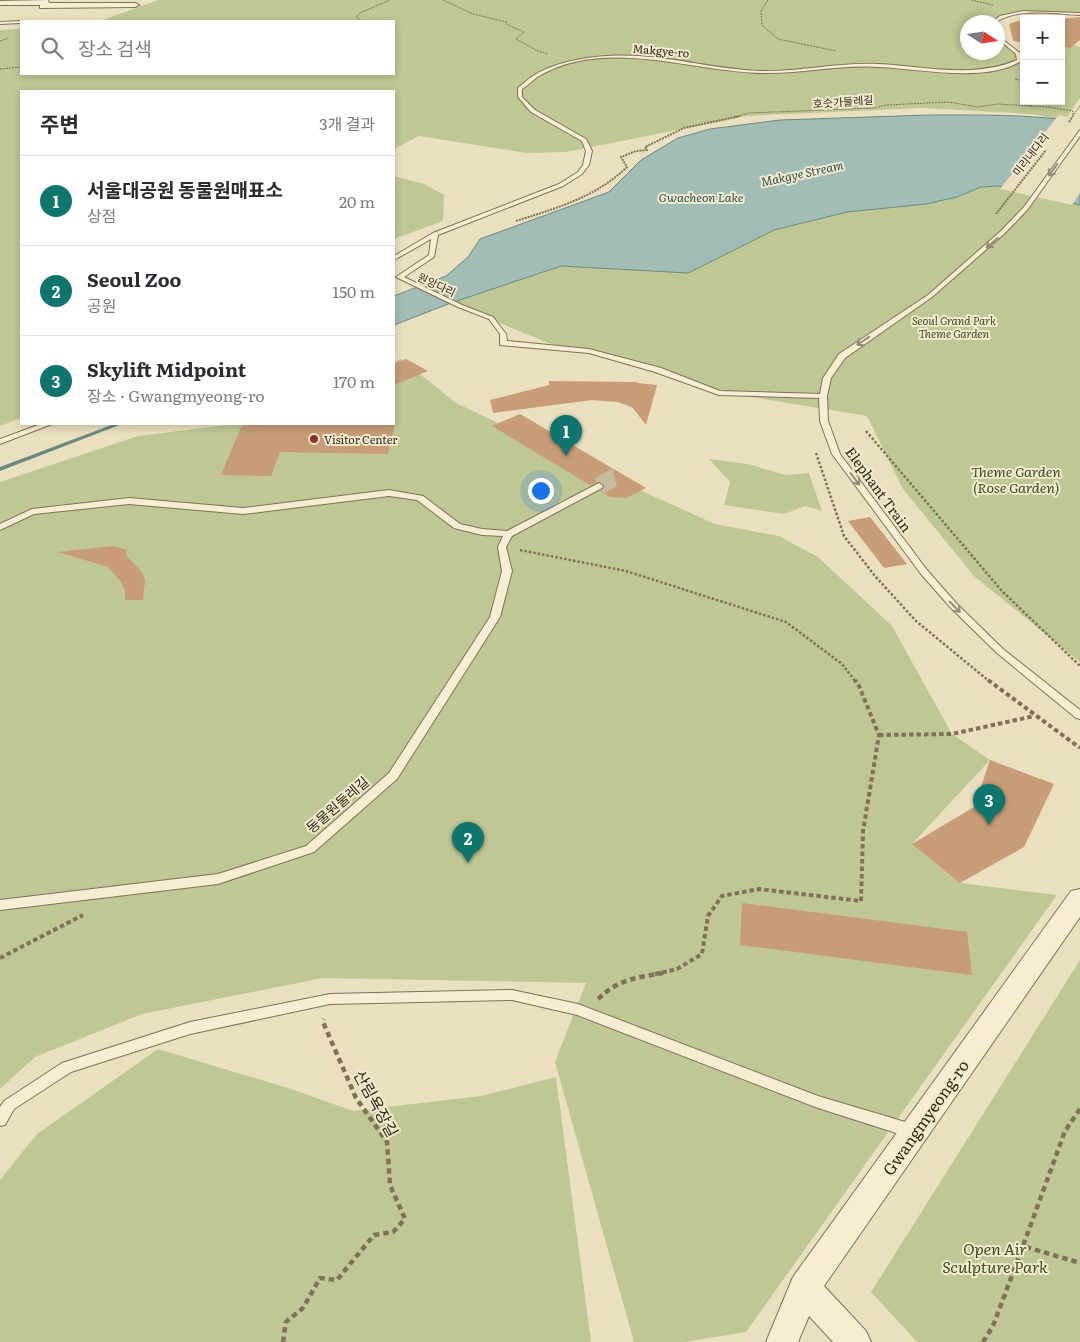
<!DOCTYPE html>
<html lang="ko">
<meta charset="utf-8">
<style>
body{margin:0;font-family:Literata,"Noto Sans KR",serif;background:#f2f2f3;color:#2b2b33}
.controls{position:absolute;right:15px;top:15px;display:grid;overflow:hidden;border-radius:0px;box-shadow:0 2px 8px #0003}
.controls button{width:45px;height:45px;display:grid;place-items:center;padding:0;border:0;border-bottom:1px solid #e1e1e2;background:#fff;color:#2b2b33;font:25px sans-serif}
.compass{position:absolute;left:960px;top:15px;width:45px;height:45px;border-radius:50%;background:#fff;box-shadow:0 2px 8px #0003;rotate:102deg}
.you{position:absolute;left:540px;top:490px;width:18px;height:18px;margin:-12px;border:4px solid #fff;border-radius:50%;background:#1a73e8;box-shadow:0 0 0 8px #1a73e833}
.badge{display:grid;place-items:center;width:32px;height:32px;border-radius:50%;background:#0f766e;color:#fff;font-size:16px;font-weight:700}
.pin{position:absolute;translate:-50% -41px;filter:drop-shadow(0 1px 2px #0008)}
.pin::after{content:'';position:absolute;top:26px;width:18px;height:15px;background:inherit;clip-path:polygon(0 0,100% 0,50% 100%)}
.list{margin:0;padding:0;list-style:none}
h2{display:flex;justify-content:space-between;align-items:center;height:65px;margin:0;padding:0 20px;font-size:21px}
h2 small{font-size:16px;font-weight:400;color:#7c7c81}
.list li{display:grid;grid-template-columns:32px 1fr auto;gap:15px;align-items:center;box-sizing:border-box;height:90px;padding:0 20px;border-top:1px solid #e1e1e2}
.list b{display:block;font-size:19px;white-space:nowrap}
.list p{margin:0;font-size:16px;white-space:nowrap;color:#7c7c81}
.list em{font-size:16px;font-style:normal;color:#7c7c81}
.icon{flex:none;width:28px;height:28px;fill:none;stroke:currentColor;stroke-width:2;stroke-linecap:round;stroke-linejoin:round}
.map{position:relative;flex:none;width:1080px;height:1342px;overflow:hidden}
.search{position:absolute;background:#fff;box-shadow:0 2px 8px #0003;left:20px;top:20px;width:375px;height:55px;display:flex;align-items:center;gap:12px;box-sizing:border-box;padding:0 18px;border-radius:0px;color:#7c7c81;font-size:19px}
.panel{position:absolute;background:#fff;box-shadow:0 2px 8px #0003;left:20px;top:90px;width:375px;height:335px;border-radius:0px}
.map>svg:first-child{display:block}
.green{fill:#bfc794}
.water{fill:#a2bdb6;stroke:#6a8a83}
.pier{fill:#eae0bf}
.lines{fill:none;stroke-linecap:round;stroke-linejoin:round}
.stream{fill:#6a8a83;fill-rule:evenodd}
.building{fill:#c79c77}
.street-tunnel{stroke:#c5bb9e;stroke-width:18;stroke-dasharray:18 9;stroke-linecap:butt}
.lane-casing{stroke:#827159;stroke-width:2}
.street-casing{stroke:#827159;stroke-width:2}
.path-far4{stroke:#827159;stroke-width:1;stroke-dasharray:2 1;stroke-linecap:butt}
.path-far3{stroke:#827159;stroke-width:2;stroke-dasharray:2 1;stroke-linecap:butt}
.path-far2{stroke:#827159;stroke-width:2.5;stroke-dasharray:2.5 2;stroke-linecap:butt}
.path-far1{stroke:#827159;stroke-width:4;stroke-dasharray:4.5 3;stroke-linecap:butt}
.path{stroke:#827159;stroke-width:4.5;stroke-dasharray:5.5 4;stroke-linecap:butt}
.lane{fill:#f6edd2;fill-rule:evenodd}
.street{fill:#f6edd2;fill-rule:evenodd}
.oneway{stroke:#948a77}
.poi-dot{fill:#8d302d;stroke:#f2eace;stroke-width:2}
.labels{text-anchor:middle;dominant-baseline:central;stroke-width:4;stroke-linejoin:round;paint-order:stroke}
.far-street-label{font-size:11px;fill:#32281c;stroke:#f2eace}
.far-park-label{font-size:11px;font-style:italic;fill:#414e24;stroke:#f2eace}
.far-poi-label{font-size:11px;fill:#32281c;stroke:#f2eace;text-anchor:start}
.far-water-label{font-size:12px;font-style:italic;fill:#2c5151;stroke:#f2eace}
.park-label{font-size:14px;font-style:italic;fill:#414e24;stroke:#f2eace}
.street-label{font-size:14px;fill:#32281c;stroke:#f2eace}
.near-street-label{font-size:16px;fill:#32281c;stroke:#f2eace}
.near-park-label{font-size:16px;font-style:italic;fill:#414e24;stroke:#f2eace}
</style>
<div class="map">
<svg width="1080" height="1342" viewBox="0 0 1080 1342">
<rect width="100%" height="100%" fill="#eae0bf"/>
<path class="green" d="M158 0H1080V12L1017 13 998 19 993 22H968V52H998V42L1024 55V101H1061V47L1070 48 1074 45 1080 47V98L1067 117 1059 115 1057 119 1031 114 921 108 748 116 566 152 527 153 419 136 394 149V91H21V418L0 426V30L21 29V74H394V21H34L103 20Z
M394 176 424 184 444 195 443 221 394 239Z
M998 186 1026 191 1080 205V662L974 576 903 489 867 416 734 394 548 343 451 303 561 266 688 273 774 230 847 212 926 204 957 197 981 187Z
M401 359 456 403 613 478 715 524 779 536 818 557 892 626 952 734 990 760 912 844 961 883 1057 895 746 1332 684 1342H634L555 1062 586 983 323 978 142 1014 35 1057 0 1089V482L138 436 235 424H394V362Z
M709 459 748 464 785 475 809 473 822 511 805 506 784 514 724 505 730 482Z
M1080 960V1342H917L871 1292Z
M158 1049 291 1089 353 1111 481 1096 556 1077 591 1342H0V1180L37 1134Z"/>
<path class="water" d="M928 115C978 115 1030 114 1080 122V205L1026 191 998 186 981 187 957 197 926 204 847 212 774 230 688 273 561 266 451 303 394 325V296L446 276 468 257 480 239 609 192 641 160 678 138 710 129 780 120Z"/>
<path class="pier" d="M1058 116 1080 120V193L1072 205 1000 189Z"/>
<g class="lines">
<path class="stream" d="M114 424H122L0 471V467Z"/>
</g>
<path class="building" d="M1080 17V40L1070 48 1061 47V19H1059Z
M1024 19V43L1013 41 1009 24Z
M406 359 428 371 394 385V364Z
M549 381 637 382V383L657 385 646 425 632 407 617 402 592 400 493 413 490 400 549 385Z
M520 414 600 461 646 488 626 498 610 497 600 491 605 486 600 482 590 485 492 426Z
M250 424H395L388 454 280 452 271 476 221 475 241 427Z
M870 517 907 564 884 568 848 521Z
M113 546 127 550 126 555 141 571 145 580 143 600H125V591L121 582 108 567 58 552Z
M990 760 1054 784 1024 847 960 883 912 844 974 807Z
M742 903 967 932 972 975 740 945Z"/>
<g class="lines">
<path class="street-tunnel" d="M599 486 613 478 623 476"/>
<g class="lane-casing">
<path id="lane" d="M1023 11 1080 13V15C1053 14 1020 7 996 22H992L1000 16Z
M21 21H23L21 23 0 24V22Z
M998 36 1020 53 1021 61C988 83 919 69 880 67 841 64 802 74 763 73 691 72 605 36 537 77 532 81 527 86 522 89V97L535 110 586 139 592 151 589 165 582 174 563 186 438 235 434 257 404 277 462 305 493 317 506 334 507 341 589 349 661 368 720 391 820 394 823 378 839 354 928 295 1001 231 1024 207 1080 130V136L1028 209 1005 233 932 297 845 358 831 378 827 396 828 421 840 454 927 570 956 603 1003 649 1080 710V719L1076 718 997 653 950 607 921 574 832 454 820 421 819 398 719 395 655 372 589 353 500 345V334L489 319 458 307 396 277 429 255 431 239 396 259 394 260V256L433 233 559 184 578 172 583 165 586 151 582 141 531 112 518 97V88C523 84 528 79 533 76 545 68 561 63 576 60 642 46 696 68 760 71 800 72 838 62 878 64 923 66 973 79 1017 60L1016 54 998 39Z
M41 424H52L0 444V439Z
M599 483 603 486 602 488 512 536 506 547 512 571 500 617 397 779 314 852 218 884 0 910V900L218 874 306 846 389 773 490 617 502 571 498 547 503 536 482 535 454 528 417 500 389 496 243 514 129 504 34 514 0 530V524L32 509 129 498 243 508 389 490 423 496 460 524 482 529 507 531Z
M512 990 578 1004 818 1096 912 1124 917 1126 919 1131 917 1136 912 1138 818 1108 577 1015 512 1000 330 1004 190 1034 71 1072 14 1109 5 1125 0 1126V1107L4 1101 62 1063 190 1022 330 994Z"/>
</g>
<g class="street-casing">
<path id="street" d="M48 0 49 3H135L139 5 135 7 43 8H40V5H0V1Z
M1080 889V917L824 1286 866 1331 871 1342H833L809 1316 798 1342H766L793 1277 1071 891Z"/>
</g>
<path class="path-far4" d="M443 0 473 14 506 22 508 25 524 32 516 39 538 51 548 54
M768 0 761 11 762 25 778 39 836 51
M971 0 993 5
M362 21 356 17 360 13 390 0
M0 41 9 38
M0 69 21 67
M1015 79 1024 81
M1030 107 1031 101
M735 117 749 113 875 108 887 105 948 102 978 107 998 104 1048 107 1073 111V116
M1072 117 1080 106"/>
<path class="path-far3" d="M1069 122 1073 116
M996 214 1046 150
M516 221C557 208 596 197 627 167L621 157 636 151 647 150 645 147 684 128 740 116"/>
<path class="path-far2" d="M866 431 1002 591 1080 666
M816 453 844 536 875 576 916 621 989 681
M520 550 626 571 786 622 842 664 855 681"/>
<path class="path-far1" d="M988 680 1080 748
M879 735 952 734 1034 716
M0 958 83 915
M655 974 677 969 702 954 708 916 722 896 759 889 861 901 863 831 879 735 859 686 855 680"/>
<path class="path" d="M598 999C619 979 635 978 663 973
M1080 1109 1065 1131 1023 1246 1080 1263
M283 1342 286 1322 303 1308 320 1278 337 1280 374 1235 393 1232 405 1219 390 1185 387 1142 356 1098 323 1022 324 1019
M983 1342 993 1326 1023 1246"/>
<use href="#lane" class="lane"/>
<use href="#street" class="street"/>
</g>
<defs><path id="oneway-shaft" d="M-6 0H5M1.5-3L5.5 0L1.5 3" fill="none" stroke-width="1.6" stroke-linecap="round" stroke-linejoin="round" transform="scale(1.25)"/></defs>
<g class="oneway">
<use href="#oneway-shaft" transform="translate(1053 170) rotate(126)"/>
<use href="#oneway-shaft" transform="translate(992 243) rotate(139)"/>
<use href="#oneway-shaft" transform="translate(863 341) rotate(146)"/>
<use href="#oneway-shaft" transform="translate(855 479) rotate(53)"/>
<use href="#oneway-shaft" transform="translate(955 607) rotate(45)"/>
</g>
<circle class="poi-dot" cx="314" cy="439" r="5"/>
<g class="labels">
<g class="far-street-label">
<text transform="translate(661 50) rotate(5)">Makgye-ro</text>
<text transform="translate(843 101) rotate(-4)">호숫가둘레길</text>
<text transform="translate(1030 154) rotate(-52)">미리내다리</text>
<text transform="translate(437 284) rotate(25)">원앙다리</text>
</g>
<g class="far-park-label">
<text x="954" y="320">Seoul Grand Park<tspan x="954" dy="13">Theme Garden</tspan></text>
</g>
<g class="far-poi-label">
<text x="324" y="439">Visitor Center</text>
</g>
<g class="far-water-label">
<text transform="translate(802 173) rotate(-12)">Makgye Stream</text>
<text x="701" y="197">Gwacheon Lake</text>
</g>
<g class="park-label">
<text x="1016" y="471">Theme Garden<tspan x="1016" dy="16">(Rose Garden)</tspan></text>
</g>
<g class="street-label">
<text transform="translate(879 489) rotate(54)">Elephant Train</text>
<text transform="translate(337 804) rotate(-41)">동물원둘레길</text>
</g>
<g class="near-street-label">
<text transform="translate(377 1103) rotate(61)">산림욕장길</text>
<text transform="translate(925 1117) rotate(-55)">Gwangmyeong-ro</text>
</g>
<g class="near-park-label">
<text x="995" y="1248">Open Air<tspan x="995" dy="18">Sculpture Park</tspan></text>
</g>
</g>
</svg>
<div class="controls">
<button>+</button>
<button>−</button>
</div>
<svg class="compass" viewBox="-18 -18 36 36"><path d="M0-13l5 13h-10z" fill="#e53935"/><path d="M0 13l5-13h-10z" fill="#7c7c81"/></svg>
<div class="you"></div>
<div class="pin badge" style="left:566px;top:456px">1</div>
<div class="pin badge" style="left:468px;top:863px">2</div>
<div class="pin badge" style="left:989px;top:825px">3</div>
<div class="search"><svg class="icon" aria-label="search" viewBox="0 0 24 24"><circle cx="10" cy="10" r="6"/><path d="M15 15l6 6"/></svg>장소 검색</div>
<section class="panel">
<h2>주변<small>3개 결과</small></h2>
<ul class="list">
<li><span class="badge">1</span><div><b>서울대공원 동물원매표소</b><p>상점</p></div><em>20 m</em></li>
<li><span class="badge">2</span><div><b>Seoul Zoo</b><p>공원</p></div><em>150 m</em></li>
<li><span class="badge">3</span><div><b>Skylift Midpoint</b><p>장소 · Gwangmyeong-ro</p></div><em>170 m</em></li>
</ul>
</section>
</div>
